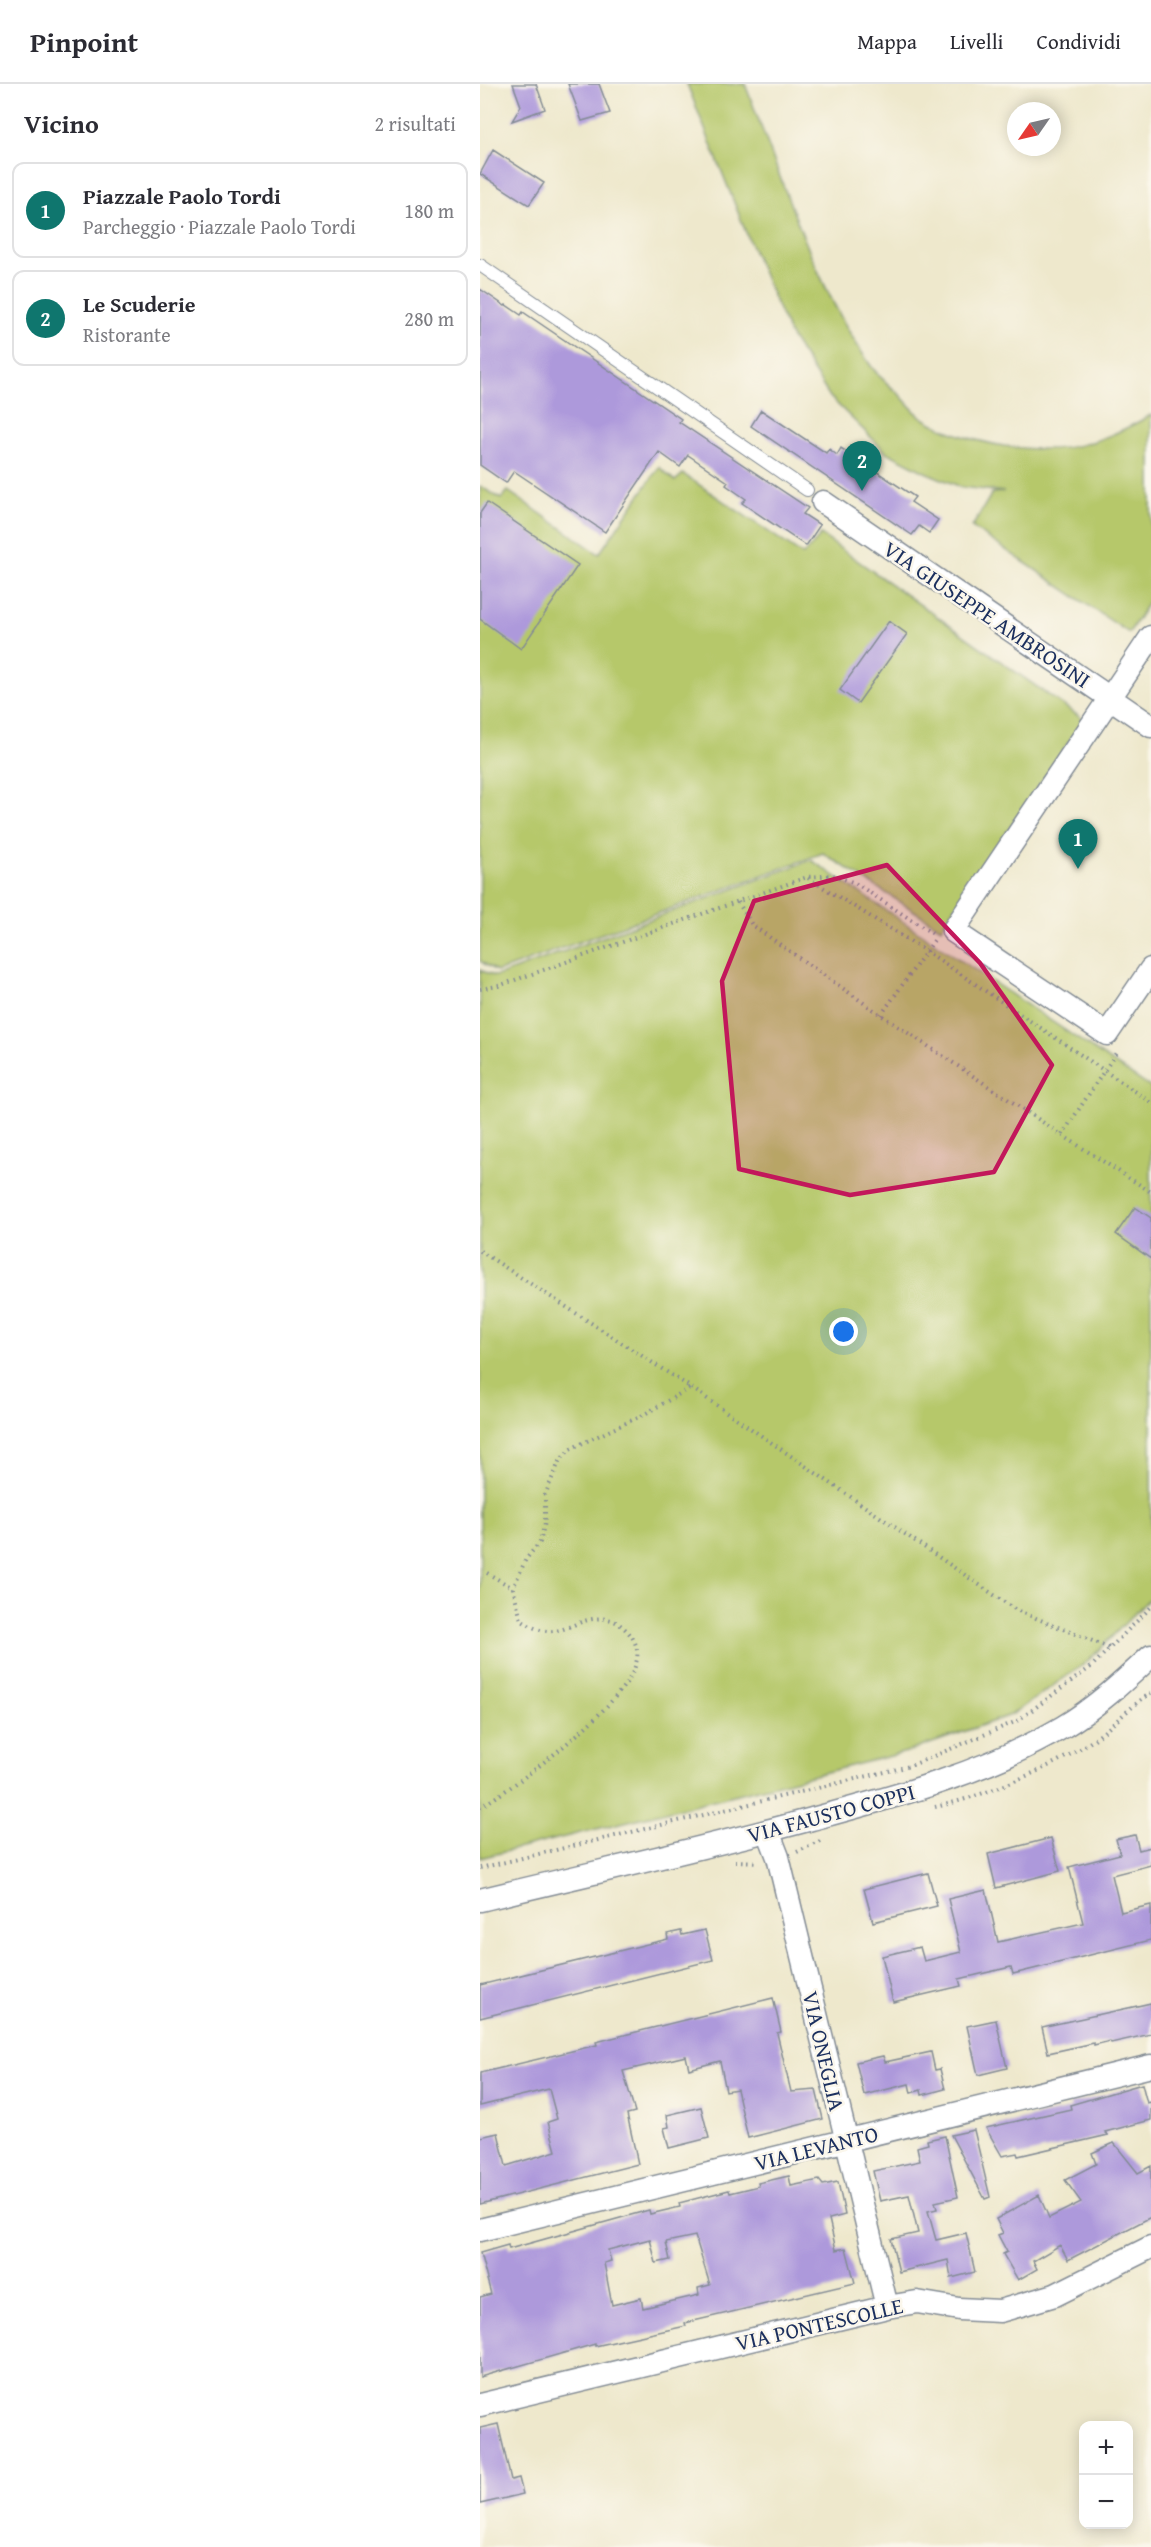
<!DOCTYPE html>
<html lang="it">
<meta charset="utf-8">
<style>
body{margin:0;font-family:"Gentium Book Plus",serif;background:#f2f2f3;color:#2b2b33}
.controls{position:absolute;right:18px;bottom:18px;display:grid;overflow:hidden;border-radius:12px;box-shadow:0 3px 15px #0003}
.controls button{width:54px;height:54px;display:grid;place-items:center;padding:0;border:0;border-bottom:2px solid #e1e1e2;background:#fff;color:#2b2b33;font:30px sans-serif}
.compass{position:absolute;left:527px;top:18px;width:54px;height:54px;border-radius:50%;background:#fff;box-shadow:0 3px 15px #0003;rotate:236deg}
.you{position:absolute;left:364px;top:1248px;width:21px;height:21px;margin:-15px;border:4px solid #fff;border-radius:50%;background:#1a73e8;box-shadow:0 0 0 9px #1a73e833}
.badge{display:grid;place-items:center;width:39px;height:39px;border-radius:50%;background:#0f766e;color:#fff;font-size:20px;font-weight:700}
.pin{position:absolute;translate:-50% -50px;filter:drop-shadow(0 2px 3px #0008)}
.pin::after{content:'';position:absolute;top:32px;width:21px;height:18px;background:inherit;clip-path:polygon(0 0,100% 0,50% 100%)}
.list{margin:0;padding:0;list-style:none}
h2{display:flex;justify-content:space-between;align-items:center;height:78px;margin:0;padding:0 24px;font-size:26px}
h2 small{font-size:20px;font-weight:400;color:#7c7c81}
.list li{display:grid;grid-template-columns:39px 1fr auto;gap:18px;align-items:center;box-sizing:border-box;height:96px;margin:0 12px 12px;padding:0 12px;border:2px solid #e1e1e2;border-radius:12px}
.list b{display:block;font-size:22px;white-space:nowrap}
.list p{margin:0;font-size:20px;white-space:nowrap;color:#7c7c81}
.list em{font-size:20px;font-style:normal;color:#7c7c81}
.map{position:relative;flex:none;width:671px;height:2463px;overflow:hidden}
header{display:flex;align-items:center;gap:36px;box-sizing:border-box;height:84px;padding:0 30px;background:#fff;border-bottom:2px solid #e1e1e2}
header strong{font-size:28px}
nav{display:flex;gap:33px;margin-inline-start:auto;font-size:21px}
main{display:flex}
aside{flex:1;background:#fff}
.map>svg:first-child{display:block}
.green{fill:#b6c86b;stroke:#687c64;stroke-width:1.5}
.building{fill:#ad99db;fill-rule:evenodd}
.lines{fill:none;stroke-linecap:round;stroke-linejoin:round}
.lane-casing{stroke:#848c95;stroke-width:14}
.street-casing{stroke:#848c95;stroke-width:25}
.path{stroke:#848c95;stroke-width:4;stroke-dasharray:1.5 4.5;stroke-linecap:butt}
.lane{stroke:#fff;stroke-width:12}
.street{stroke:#fff;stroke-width:22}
.marked{fill:#c2185b;fill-opacity:0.2;stroke:#c2185b;stroke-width:4.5;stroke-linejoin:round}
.labels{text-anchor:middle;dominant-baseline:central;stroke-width:5;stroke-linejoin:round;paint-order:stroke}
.street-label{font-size:22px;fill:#1b2f5e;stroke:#fbf7ec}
</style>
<header>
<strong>Pinpoint</strong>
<nav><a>Mappa</a><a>Livelli</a><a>Condividi</a></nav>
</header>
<main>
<aside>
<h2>Vicino<small>2 risultati</small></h2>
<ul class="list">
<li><span class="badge">1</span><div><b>Piazzale Paolo Tordi</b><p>Parcheggio · Piazzale Paolo Tordi</p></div><em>180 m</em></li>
<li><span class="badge">2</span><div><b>Le Scuderie</b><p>Ristorante</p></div><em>280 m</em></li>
</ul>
</aside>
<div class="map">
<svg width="671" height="2463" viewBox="0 0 671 2463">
<rect width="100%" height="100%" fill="#fbf7ec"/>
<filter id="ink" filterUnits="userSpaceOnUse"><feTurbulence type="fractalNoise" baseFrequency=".0167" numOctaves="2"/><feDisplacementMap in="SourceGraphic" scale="12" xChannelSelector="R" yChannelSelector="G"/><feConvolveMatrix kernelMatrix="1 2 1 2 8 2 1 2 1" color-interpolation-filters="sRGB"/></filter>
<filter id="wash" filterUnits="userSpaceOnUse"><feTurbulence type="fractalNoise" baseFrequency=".008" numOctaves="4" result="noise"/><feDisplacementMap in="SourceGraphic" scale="24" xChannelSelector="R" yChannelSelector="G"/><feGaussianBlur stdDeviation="1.35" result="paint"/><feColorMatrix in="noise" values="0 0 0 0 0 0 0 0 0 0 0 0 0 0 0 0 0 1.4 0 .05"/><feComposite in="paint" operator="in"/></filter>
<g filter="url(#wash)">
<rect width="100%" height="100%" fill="#eee8cc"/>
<path class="green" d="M207 0H265C301 92 334 201 391 282 399 293 410 302 420 311 427 319 434 328 443 334 467 349 495 357 524 362 585 371 618 361 671 331V514L649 549 492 443 512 409 524 408 481 403 445 388 406 368 350 313 310 251 275 171Z
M179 383 195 397 203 390 323 471 341 451 604 636 461 844 343 769 17 888 0 877V402L21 415 28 407 119 470Z
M331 776 671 1004V1513L607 1578 531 1631 427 1668 0 1774V886L14 892 20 891Z"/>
<g id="blocks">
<path class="building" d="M33 0H56L65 25 32 37 41 22Z
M88 0H119L130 29 102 37Z
M13 66 64 99 49 121 0 90Z
M0 205 25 222 26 221 41 231 43 228 201 335 199 338 328 424 323 430 340 441 326 462 262 419 266 415 246 401 248 398 208 371 200 383 179 368 125 448 34 387 26 399 0 381Z
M281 326 346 369 349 365 357 371 361 364 435 413 431 418 458 436 449 449 439 442 432 451 271 342Z
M7 419 98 481 41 565 0 535V429Z
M409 537 427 550 378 619 360 606Z
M655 1123 671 1134V1175L636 1150Z
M655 1751 659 1766 671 1763V1781L632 1791 641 1828 671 1821V1856L533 1890 531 1883 479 1895 481 1902 413 1918 402 1872 440 1863 444 1877 481 1868 468 1815 506 1806 518 1858 603 1839 589 1783 640 1770 636 1755Z
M571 1754 580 1787 516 1804 508 1770Z
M448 1789 457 1822 393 1838 384 1805Z
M225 1846 233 1876 0 1934V1901L188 1855 187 1850 201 1847 202 1851Z
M293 1914 301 1948 297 1949 311 2008 336 2006 343 2035 268 2054 257 2005 246 2007 240 1977 209 1985 206 1972 143 1987 155 2028 147 2030 158 2080 0 2120V2053L18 2049 26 2082 76 2067 68 2038 77 2035 69 2005 0 2022V1989L117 1961 116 1958Z
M671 1919V1950L631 1959 630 1957 614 1961V1959L568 1969 562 1943Z
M516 1936 527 1984 498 1991 487 1942Z
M451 1968 455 1986 460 1985 465 2005 442 2011 441 2006 431 2009 429 2000 384 2011 376 1978 403 1972 405 1978Z
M662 2000 667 2019 671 2018V2036L625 2048 628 2051 538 2072 537 2069 522 2072 506 2044 591 2025 590 2021Z
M221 2023 229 2054 189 2064 184 2044 189 2043 187 2031Z
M494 2046 510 2113 505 2115 471 2051Z
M465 2052 478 2113 455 2118 457 2125 448 2127 456 2156 486 2149 495 2188 471 2194 468 2176 419 2188 411 2155 438 2149 429 2111 400 2117 393 2087 440 2077 437 2063 448 2060 447 2056Z
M634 2059 658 2089 671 2082V2133L588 2176 580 2161 553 2177 557 2185 538 2196 523 2170 527 2168 518 2151 523 2149 516 2135 559 2111 569 2134 601 2118 585 2096 616 2080 612 2069Z
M309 2092 311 2102 339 2096 343 2101 358 2098 365 2131 349 2135 356 2166 366 2164 375 2199 205 2239 206 2242 115 2262V2260L0 2293V2213L11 2210 0 2169 28 2161 29 2165 169 2126 170 2130 200 2123 199 2119 249 2106 250 2109 279 2102 278 2099ZM215 2152 230 2201 218 2204 219 2211 163 2224 161 2214 132 2221 124 2179 131 2177 128 2166 170 2155 176 2179 190 2176 186 2158Z
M18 2340 31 2396 39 2394 43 2410 0 2420V2344Z"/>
</g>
</g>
<g filter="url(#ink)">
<use href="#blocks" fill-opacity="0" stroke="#848c95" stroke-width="1.5"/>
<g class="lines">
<g class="lane-casing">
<path id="lane" d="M0 181 327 406"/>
</g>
<g class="street-casing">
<path id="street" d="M343 418 671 642
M671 553 473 847 627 950 671 885
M288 1747 298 1773 407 2223
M0 1816C111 1789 222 1765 332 1735 418 1712 505 1689 583 1643 615 1624 643 1598 671 1572
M0 2146 671 1982
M0 2321 407 2223 437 2218 479 2225 520 2227 575 2211 671 2163"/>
</g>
<path class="path" d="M328 794 446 867 671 1018
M258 818 272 841 401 931 582 1051 671 1108
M0 905 18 902 327 793 353 791 375 799 453 850
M401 931 455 855
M582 1051 636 969
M0 1167 210 1303 536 1526 630 1564
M7 1489 33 1504
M0 1723C37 1702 147 1619 156 1579 159 1570 157 1561 152 1553 147 1546 137 1536 127 1535 92 1530 80 1564 41 1536L33 1504 46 1475 60 1458 65 1438V1411L79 1378 90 1365 163 1331 210 1304
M455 1723C499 1714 572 1684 609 1659 631 1644 649 1623 671 1609
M317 1768 342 1756
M255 1777 278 1778
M0 1784 430 1682 537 1637 611 1583 671 1523"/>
<use href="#lane" class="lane"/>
<use href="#street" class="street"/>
</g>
</g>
<path class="marked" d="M407 781 500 879 572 981 514 1088 370 1111 259 1085 242 897 274 817Z"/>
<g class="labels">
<g class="street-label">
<text transform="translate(507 530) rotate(34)">VIA GIUSEPPE AMBROSINI</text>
<text transform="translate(351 1729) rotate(-15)">VIA FAUSTO COPPI</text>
<text transform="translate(344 1967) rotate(77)">VIA ONEGLIA</text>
<text transform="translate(336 2064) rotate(-14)">VIA LEVANTO</text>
<text transform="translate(339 2240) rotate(-13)">VIA PONTESCOLLE</text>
</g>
</g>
</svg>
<div class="controls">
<button>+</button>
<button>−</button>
</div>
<svg class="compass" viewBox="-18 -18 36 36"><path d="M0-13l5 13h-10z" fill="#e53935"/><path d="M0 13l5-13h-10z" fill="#7c7c81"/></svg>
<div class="you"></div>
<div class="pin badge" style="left:598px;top:785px">1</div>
<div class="pin badge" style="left:382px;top:407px">2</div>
</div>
</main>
